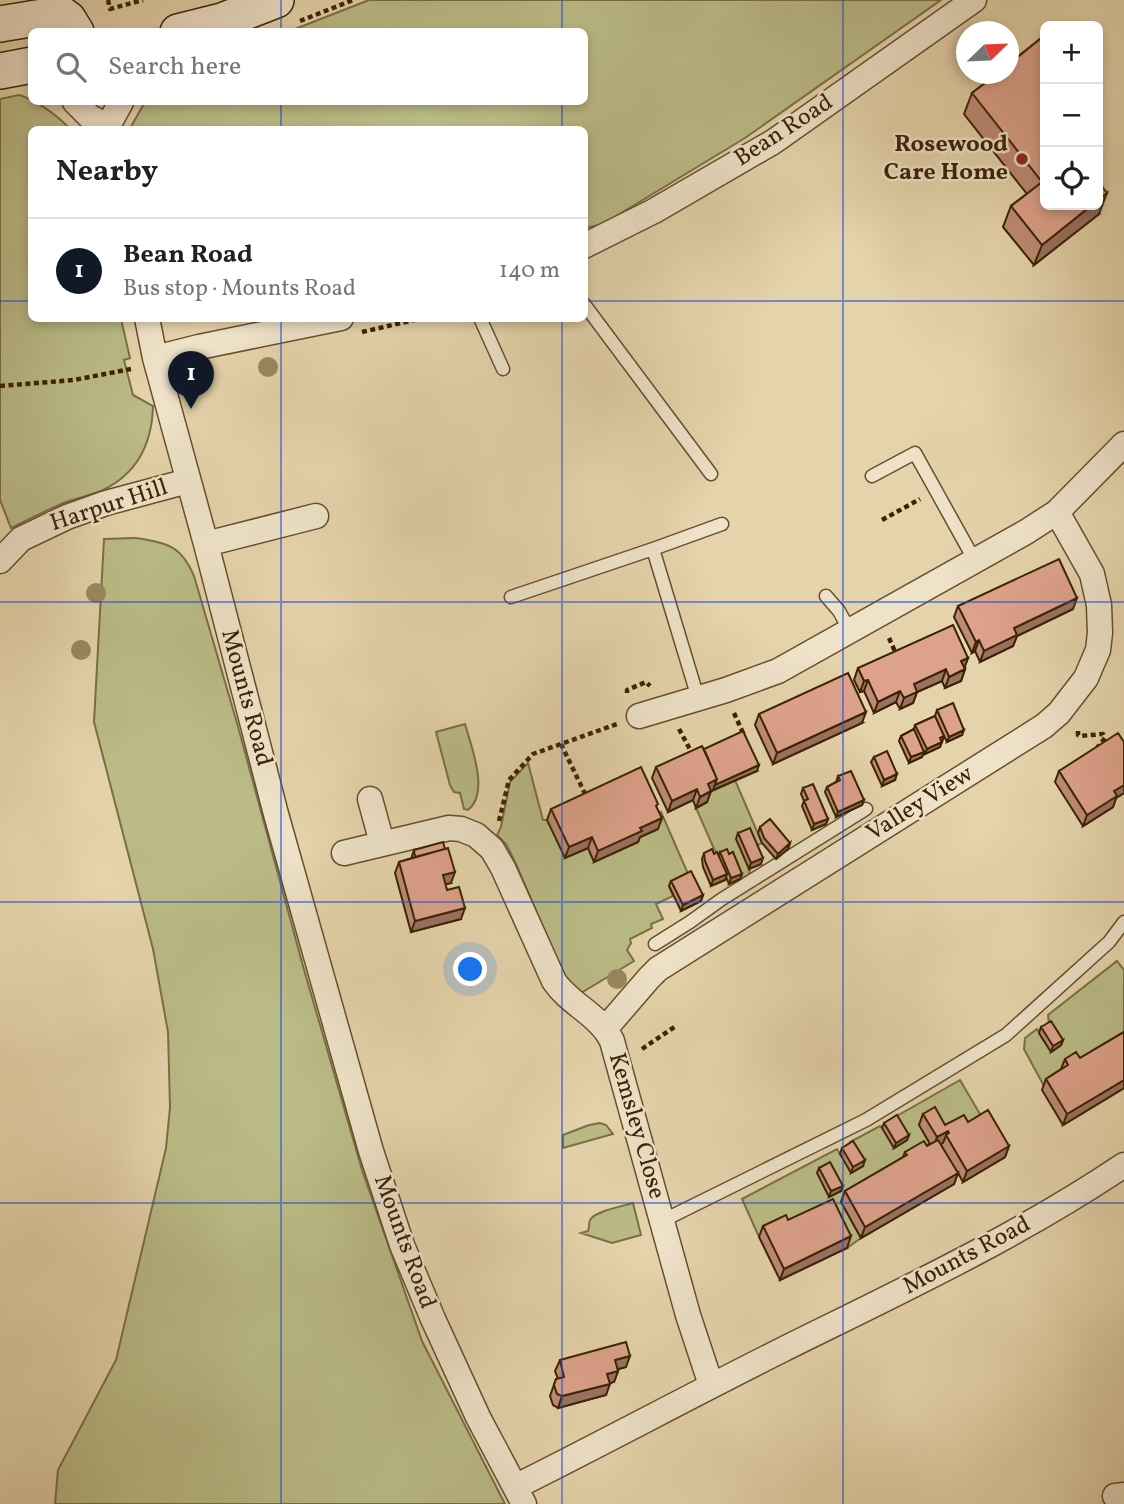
<!DOCTYPE html>
<meta charset="utf-8">
<style>
body{margin:0;font-family:Vollkorn,serif;background:#f6f6f6;color:#202124}
.controls{position:absolute;right:21px;top:21px;display:grid;overflow:hidden;border-radius:10px;box-shadow:0 4px 10px #0003}
.controls button{width:63px;height:63px;display:grid;place-items:center;padding:0;border:0;border-bottom:2px solid #e0e0e0;background:#fff;color:#202124;font:35px sans-serif}
.compass{position:absolute;left:956px;top:21px;width:63px;height:63px;border-radius:50%;background:#fff;box-shadow:0 4px 10px #0003;rotate:67deg}
.you{position:absolute;left:471px;top:970px;width:24px;height:24px;margin:-18px;border:5px solid #fff;border-radius:50%;background:#1a73e8;box-shadow:0 0 0 10px #1a73e833}
.badge{display:grid;place-items:center;width:46px;height:46px;border-radius:50%;background:#111827;color:#fff;font-size:23px;font-weight:700}
.pin{position:absolute;translate:-50% -58px;filter:drop-shadow(0 2px 4px #0008)}
.pin::after{content:'';position:absolute;top:37px;width:24px;height:21px;background:inherit;clip-path:polygon(0 0,100% 0,50% 100%)}
.list{margin:0;padding:0;list-style:none}
h2{display:flex;justify-content:space-between;align-items:center;height:91px;margin:0;padding:0 28px;font-size:30px}
h2 small{font-size:23px;font-weight:400;color:#757577}
.list li{display:grid;grid-template-columns:46px 1fr auto;gap:21px;align-items:center;box-sizing:border-box;height:105px;padding:0 28px;border-top:2px solid #e0e0e0}
.list b{display:block;font-size:26px;white-space:nowrap}
.list p{margin:0;font-size:23px;white-space:nowrap;color:#757577}
.list em{font-size:23px;font-style:normal;color:#757577}
.icon{flex:none;width:38px;height:38px;fill:none;stroke:currentColor;stroke-width:2;stroke-linecap:round;stroke-linejoin:round}
.map{position:relative;flex:none;width:1124px;height:1504px;overflow:hidden}
.search{position:absolute;background:#fff;box-shadow:0 4px 10px #0003;left:28px;top:28px;width:560px;height:77px;display:flex;align-items:center;gap:18px;box-sizing:border-box;padding:0 24px;border-radius:10px;color:#757577;font-size:26px}
.panel{position:absolute;background:#fff;box-shadow:0 4px 10px #0003;left:28px;top:126px;width:560px;height:196px;border-radius:10px}
.map>svg:first-child{display:block}
.green{fill:#babb86;stroke:#7a6f44;stroke-width:2}
.lines{fill:none;stroke-linecap:round;stroke-linejoin:round}
.lane-casing{stroke:#654f2d;stroke-width:15}
.street-casing{stroke:#654f2d;stroke-width:27}
.secondary-casing{stroke:#3a2303;stroke-width:38}
.path{stroke:#3a2303;stroke-width:4.5;stroke-dasharray:5 3.5;stroke-linecap:butt}
.lane{stroke:#eee2c8;stroke-width:12}
.street{stroke:#eee2c8;stroke-width:24}
.secondary{stroke:#eee2c8;stroke-width:35}
.tree{fill:#998761}
.wall{fill:#be8b78;stroke:#3a2303;stroke-width:2}
.shaded-wall{fill:#9b7162;stroke:#3a2303;stroke-width:2}
.building{fill:#dda28c;stroke:#3a2303;stroke-width:2}
.grid{fill:none;stroke:#1d4ed8;stroke-width:2;stroke-opacity:0.55}
.poi-dot{fill:#8f2418;stroke:#eee2c8;stroke-width:2.5}
.labels{text-anchor:middle;dominant-baseline:central;stroke-width:5;stroke-linejoin:round;paint-order:stroke}
.street-label{font-size:24px;fill:#3a2303;stroke:#eee2c8}
.poi-label{font-size:24px;font-weight:bold;fill:#3a2303;stroke:#eee2c8;text-anchor:end}
</style>
<div class="map">
<svg width="1124" height="1504" viewBox="0 0 1124 1504">
<rect width="100%" height="100%" fill="#e5d3ab"/>
<filter id="stains"><feTurbulence type="fractalNoise" baseFrequency=".00286" numOctaves="4"/><feColorMatrix values="0 0 0 0 .2 0 0 0 0 .09 0 0 0 0 .02 0 0 0 .5 -.17"/></filter>
<radialGradient id="worn" r=".72"><stop offset=".6" stop-color="#630" stop-opacity="0"/><stop offset="1" stop-color="#630" stop-opacity=".3"/></radialGradient>
<path class="green" d="M369 0H941L745 138 603 224 585 228 584 130H129L145 102H584V32L290 31Z
M19 95C35 99 58 116 70 129L32 130V318L121 319 130 358 124 360 133 395 153 406C152 444 138 473 103 490 91 495 78 498 66 502 47 510 29 519 11 528L0 500V99Z
M135 538C167 543 181 545 194 576L237 723 303 966 362 1170 422 1341 505 1504H55L58 1470 116 1360 166 1148 170 1107 168 1032 153 949 94 722 104 539Z
M465 724C471 746 490 793 468 810L464 809 460 793 454 792 450 785 436 732Z
M528 763 543 820H547L588 848 594 861 638 842 636 839 652 817 661 812 689 876 669 886 673 896 656 904 663 919 651 924 652 928 630 939 631 943 627 950 634 961 581 993 565 978 516 864 506 844 497 835 501 827 510 782Z
M735 780 762 843 754 847 749 875 740 879 718 858 696 808 707 802 704 795Z
M1117 961 1124 970V1040L1045 1088 1024 1049 1025 1038 1037 1029 1039 1032 1049 1026 1048 1015Z
M960 1080 984 1121 960 1126 941 1137 920 1125 934 1151 841 1202 861 1238 847 1248 828 1210 759 1237 742 1199 837 1149 840 1154 851 1147 850 1142 880 1126 882 1128 895 1117Z
M600 1123 606 1125 613 1134 563 1148V1135L589 1125Z
M633 1203 641 1235 612 1243 581 1233 588 1231C589 1230 589 1221 590 1220 595 1211 623 1206 633 1203Z"/>
<g class="lines">
<g class="lane-casing">
<path id="lane" d="M584 304 711 474
M480 318 503 369
M872 476 915 453 975 561
M653 549 698 698
M826 596 839 611 850 631
M511 597 653 549 722 524
M655 944 690 922 722 899 866 809
M662 1221 866 1120 1006 1035 1109 942 1124 922"/>
</g>
<g class="street-casing">
<path id="street" d="M75 102 90 117 108 126
M108 126 121 102
M584 246 654 211 773 142 974 0
M147 318 155 358 206 544 276 814 371 1151 402 1245 433 1319 478 1417 524 1504
M155 358 199 347 341 318
M206 544 316 516
M0 561 21 539 67 517 106 503 188 481
M639 716 726 690 778 671 1026 532 1057 512 1124 444
M370 799 382 843
M344 853 449 828 461 829 476 835 492 849 503 868 554 981C569 1004 600 1015 612 1041L688 1315 711 1385
M605 1029 649 978 658 969 1044 726 1059 713 1086 678 1098 650 1100 633 1099 605 1092 574 1057 512
M515 1487C605 1442 694 1394 784 1349 899 1292 1017 1237 1124 1165
M1115 1496 1124 1495"/>
</g>
<g class="secondary-casing">
<path id="secondary" d="M0 24 61 14 68 19 76 32
M178 32 222 21 276 0
M0 71 32 65"/>
</g>
<path class="path" d="M108 0 110 9 143 0
M300 21 353 0
M362 332 423 318
M0 386 74 380 131 369
M882 520 920 499
M889 638 897 656
M627 693V690L646 682 650 686
M734 713 743 733H742
M679 729 693 755
M1078 731V735L1080 736 1103 734 1105 738 1097 748
M561 744 587 798
M499 821 509 780 533 754 617 724
M642 1049 676 1026"/>
<use href="#lane" class="lane"/>
<use href="#street" class="street"/>
<use href="#secondary" class="secondary"/>
</g>
<g class="tree">
<circle cx="268" cy="367" r="10"/>
<circle cx="96" cy="593" r="10"/>
<circle cx="81" cy="650" r="10"/>
<circle cx="617" cy="979" r="10"/>
</g>
<path class="wall" d="M1045 35V205L1099 214 1034 265 1003 227 1011 206 1027 194 964 114 972 93Z
M958 606 1073 609 1017 636 1013 646 980 662 975 651 972 653 954 617Z
M968 658 964 667 965 669 961 681 945 688 942 681 917 692 913 703 900 709 896 702 874 713 864 691 860 692 854 680 858 668Z
M937 710 962 735 947 742 944 736 940 747 925 754 923 749 924 752 922 757 909 763 899 741 901 736 914 729 915 725 935 716Z
M759 714 862 723 773 764 755 725Z
M1124 742V793L1116 798 1113 807 1083 826 1055 782 1059 771Z
M704 749 757 771 711 791 707 802 696 808 693 800 668 812 652 778 656 767Z
M874 757 895 780 882 786 871 762Z
M838 776 864 800 862 805 836 817 825 792 827 787 836 782Z
M803 788 828 819 826 824 812 830 802 806 804 801 801 794Z
M657 808 658 829 640 837 638 842 594 862 588 848 565 858 547 820 551 809Z
M760 827 790 843 788 849 776 859 762 843 758 833Z
M738 833 761 864 749 869 736 839Z
M414 850 451 883 445 884 447 890 461 919 411 932 395 873 399 862 412 858V856Z
M720 852 740 879 729 884 726 877 725 880 711 886 703 867 702 859 704 853 714 854 718 856Z
M671 881 703 895 701 901 681 911 669 886Z
M1041 1027 1063 1040 1061 1045 1051 1052 1039 1033Z
M1124 1032V1088L1063 1125 1042 1090 1046 1079 1061 1069 1065 1059 1080 1058Z
M923 1114 945 1125 968 1122 1009 1146 1005 1157 963 1182 958 1173 954 1184 861 1238 841 1202 845 1191 903 1157 905 1152 930 1144 919 1125Z
M884 1123 909 1135 907 1140 894 1148 882 1128Z
M842 1148 863 1166 851 1173 840 1154Z
M819 1168 841 1191 829 1197 817 1173Z
M788 1220 847 1248 780 1280 759 1237 763 1226Z
M560 1360 626 1367 618 1369V1371L614 1382 609 1383 606 1395 558 1408 553 1405 550 1396 556 1379H558L555 1371Z"/>
<path class="shaded-wall" d="M1107 193 1099 214 1034 265 1042 245 1092 205H1098V200Z
M1077 598 1073 609 1017 636 1013 646 980 662 984 651 1014 628Z
M979 640 975 651 972 653 976 642Z
M968 658 964 669 961 661Z
M946 669 942 681 917 692 913 703 900 709 904 698 914 684Z
M965 669 961 681 945 688 949 677Z
M868 680 864 691 860 692 864 681Z
M900 691 896 702 874 713 878 702Z
M866 712 862 723 773 764 777 753Z
M964 730 962 735 947 742 949 737Z
M942 742 940 747 925 754 927 749Z
M924 752 922 757 909 763 911 757Z
M759 765 757 771 713 790 715 785Z
M897 774 895 780 882 786 884 780Z
M717 779 713 790 704 795 708 784Z
M1124 785V793L1116 798 1113 807 1083 826 1087 815 1114 791Z
M697 789 693 800 668 812 672 801Z
M711 791 707 802 696 808 700 797Z
M864 800 862 805 836 817 838 812Z
M662 818 658 829 640 837 638 842 594 862 598 851 640 828Z
M828 819 826 824 812 830 814 824Z
M592 837 588 848 565 858 569 847Z
M790 843 788 849 776 859 778 854Z
M763 858 761 864 749 869 751 863Z
M455 872 451 883 439 886 443 875Z
M727 874 725 880 711 886 713 880Z
M742 874 740 879 729 884 731 878Z
M703 895 701 901 681 911 683 905Z
M465 908 461 919 411 932 415 921Z
M1063 1040 1061 1045 1051 1052 1053 1046Z
M1124 1080V1088L1063 1125 1067 1114Z
M948 1131 943 1143 933 1148 937 1137Z
M909 1135 907 1140 894 1148 896 1143Z
M1009 1146 1005 1157 963 1182 967 1171Z
M865 1160 863 1166 851 1173 853 1167Z
M958 1173 954 1184 861 1238 865 1227Z
M843 1186 841 1191 829 1197 831 1191Z
M851 1236 847 1248 780 1280 784 1269Z
M630 1356 626 1367 611 1371 615 1360Z
M618 1371 614 1382 603 1385 607 1374Z
M610 1384 606 1395 558 1408 562 1396Z"/>
<path class="building" d="M1045 35V205H1092L1042 245 1011 206 1042 182 972 93 997 74H1009V64Z
M1098 181 1107 193 1098 200Z
M1059 559 1077 598 1014 628 1017 635 984 651 979 640 976 642 958 606Z
M953 625 968 658 961 661 965 669 949 677 946 669 914 684 917 692 904 698 900 691 878 702 868 680 864 681 858 668Z
M848 673 866 712 777 753 759 714Z
M953 703 964 730 949 737 937 710Z
M935 716 944 736 940 738 942 742 927 749 915 725Z
M914 729 924 752 911 757 901 736Z
M743 731 759 765 715 785 717 779 704 749Z
M1118 733 1124 742V785L1114 791 1117 796 1087 815 1059 771Z
M702 746 717 779 708 784 711 791 700 797 697 789 672 801 656 767Z
M887 751 897 774 884 780 874 757Z
M641 767 658 804 656 806 662 818 640 828 642 831 598 851 592 837 569 847 551 809Z
M851 771 864 800 838 812 827 787 840 780 838 776Z
M813 784 828 819 814 824 804 801 808 799 803 788Z
M770 819 790 843 778 854 764 838 760 827Z
M750 828 763 858 751 863 738 833Z
M443 842 445 849 415 857 414 850Z
M448 848 455 872 443 875 447 890 459 887 465 908 415 921 399 862Z
M712 849 714 854 717 852 727 874 713 880 705 861 704 853Z
M727 849 729 854 733 852 742 874 731 878 720 852Z
M691 871 703 895 683 905 671 881Z
M1051 1021 1063 1040 1053 1046 1041 1027Z
M1124 1032V1080L1067 1114 1046 1079 1068 1065 1065 1059 1076 1052 1080 1058Z
M935 1107 945 1125 964 1115 968 1122 988 1110 1009 1146 967 1171 946 1135 949 1133 948 1131 937 1137 923 1114Z
M897 1115 909 1135 896 1143 884 1123Z
M938 1140 958 1173 865 1227 845 1191 907 1155 905 1152 924 1141 927 1146Z
M853 1141 865 1160 853 1167 842 1148Z
M830 1162 843 1186 831 1191 819 1168Z
M833 1199 851 1236 784 1269 763 1226 786 1215 788 1220Z
M626 1342 630 1356 615 1360 618 1371 607 1374 610 1384 562 1396 557 1394 554 1385 556 1379 564 1377 560 1360Z"/>
<path class="grid" d="M281 0V32M562 0V32M843 0V1504M281 102V130M562 102V130M0 301H32M584 301H1124M281 318V1504M562 318V1504M0 602H1124M0 902H1124M0 1203H1124"/>
<circle class="poi-dot" cx="1022" cy="159" r="7"/>
<g class="labels">
<g class="street-label">
<text transform="translate(784 131) rotate(-33)">Bean Road</text>
<text transform="translate(109 506) rotate(-18)">Harpur Hill</text>
<text transform="translate(246 698) rotate(75)">Mounts Road</text>
<text transform="translate(920 804) rotate(-32)">Valley View</text>
<text transform="translate(636 1126) rotate(74)">Kemsley Close</text>
<text transform="translate(404 1242) rotate(70)">Mounts Road</text>
<text transform="translate(967 1256) rotate(-28)">Mounts Road</text>
</g>
<g class="poi-label">
<text x="1008" y="145">Rosewood<tspan x="1008" dy="28">Care Home</tspan></text>
</g>
</g>
<rect width="100%" height="100%" filter="url(#stains)"/>
<rect width="100%" height="100%" fill="url(#worn)"/>
</svg>
<div class="controls">
<button>+</button>
<button>−</button>
<button><svg class="icon" aria-label="locate" viewBox="0 0 24 24"><circle cx="12" cy="12" r="6"/><path d="M12 2v4M12 18v4M2 12h4M18 12h4"/></svg></button>
</div>
<svg class="compass" viewBox="-18 -18 36 36"><path d="M0-13l5 13h-10z" fill="#e53935"/><path d="M0 13l5-13h-10z" fill="#757577"/></svg>
<div class="you"></div>
<div class="pin badge" style="left:191px;top:409px">1</div>
<div class="search"><svg class="icon" aria-label="search" viewBox="0 0 24 24"><circle cx="10" cy="10" r="6"/><path d="M15 15l6 6"/></svg>Search here</div>
<section class="panel">
<h2>Nearby<small></small></h2>
<ul class="list">
<li><span class="badge">1</span><div><b>Bean Road</b><p>Bus stop · Mounts Road</p></div><em>140 m</em></li>
</ul>
</section>
</div>
